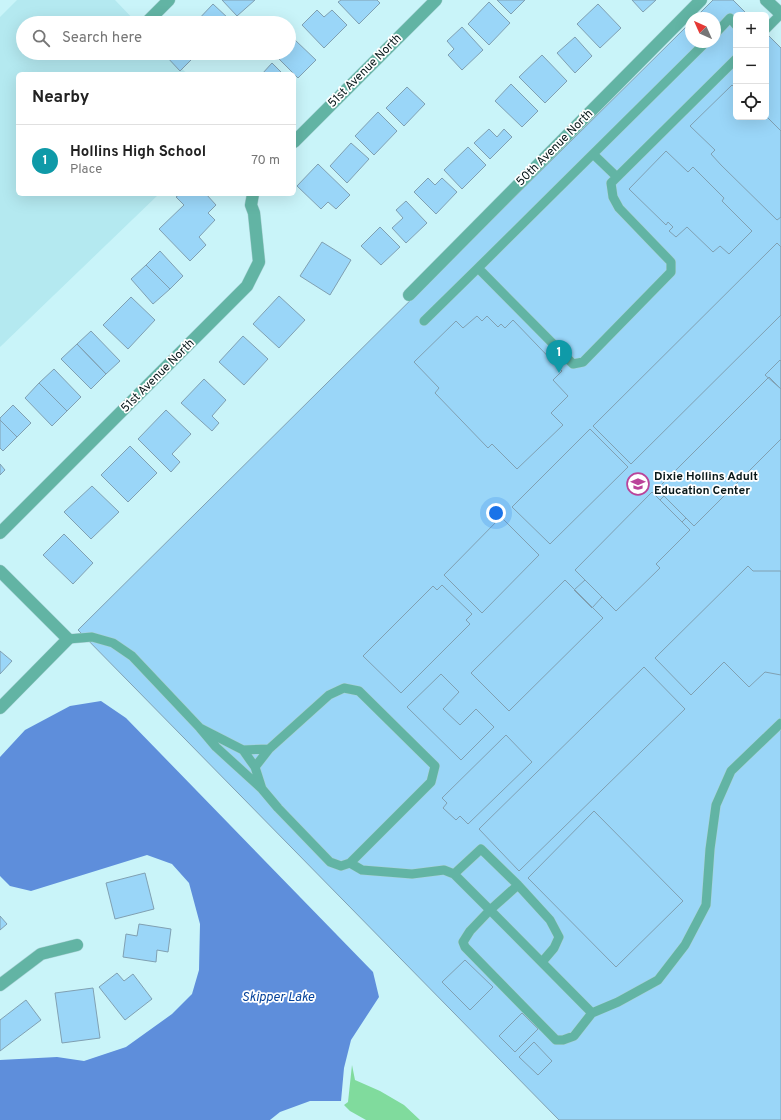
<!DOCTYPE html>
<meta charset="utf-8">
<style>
body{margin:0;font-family:Overpass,sans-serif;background:#f6f6f6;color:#222}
.controls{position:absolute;right:12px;top:12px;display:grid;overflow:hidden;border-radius:6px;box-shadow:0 4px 16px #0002}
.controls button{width:36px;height:36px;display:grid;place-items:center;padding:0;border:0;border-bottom:1px solid #e0e0e0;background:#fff;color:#222;font:20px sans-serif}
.compass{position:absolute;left:685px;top:12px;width:36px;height:36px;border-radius:50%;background:#fff;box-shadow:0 4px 16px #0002;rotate:315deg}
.you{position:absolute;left:496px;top:513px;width:14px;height:14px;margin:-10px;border:3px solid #fff;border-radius:50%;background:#1a73e8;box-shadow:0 0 0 6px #1a73e833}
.badge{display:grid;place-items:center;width:26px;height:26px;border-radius:50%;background:#ba449a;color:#fff;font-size:13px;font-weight:700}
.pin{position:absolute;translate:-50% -33px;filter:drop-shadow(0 1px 2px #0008)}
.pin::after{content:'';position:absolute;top:21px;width:14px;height:12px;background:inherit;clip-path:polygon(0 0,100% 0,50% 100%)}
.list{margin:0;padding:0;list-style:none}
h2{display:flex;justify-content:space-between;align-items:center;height:52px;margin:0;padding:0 16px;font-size:17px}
h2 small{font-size:13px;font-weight:400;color:#767676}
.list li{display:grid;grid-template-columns:26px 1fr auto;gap:12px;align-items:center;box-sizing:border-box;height:72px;padding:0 16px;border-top:1px solid #e0e0e0}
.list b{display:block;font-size:15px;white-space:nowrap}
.list p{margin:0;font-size:13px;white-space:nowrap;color:#767676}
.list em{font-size:13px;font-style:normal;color:#767676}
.icon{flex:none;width:22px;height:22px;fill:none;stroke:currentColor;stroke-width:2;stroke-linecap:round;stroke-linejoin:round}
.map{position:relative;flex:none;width:781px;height:1120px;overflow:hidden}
.search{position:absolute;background:#fff;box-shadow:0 4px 16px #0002;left:16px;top:16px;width:280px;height:44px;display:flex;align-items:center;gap:10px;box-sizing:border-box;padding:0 14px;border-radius:22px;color:#767676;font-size:15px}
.panel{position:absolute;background:#fff;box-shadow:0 4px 16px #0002;left:16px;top:72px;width:280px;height:124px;border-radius:6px}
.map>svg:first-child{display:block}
.built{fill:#b4e9f0}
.green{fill:#80db9d}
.water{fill:#5e8edb}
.building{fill:#9ad6f8;stroke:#80a0b2}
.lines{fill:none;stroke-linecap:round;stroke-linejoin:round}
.service-casing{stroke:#aad1d5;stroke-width:10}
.minor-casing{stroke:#aad1d5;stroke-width:13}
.tertiary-casing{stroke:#aad1d5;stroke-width:13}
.service{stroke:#62b4a4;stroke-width:9}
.minor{stroke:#62b4a4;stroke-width:12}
.tertiary{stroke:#62b4a4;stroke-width:12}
.labels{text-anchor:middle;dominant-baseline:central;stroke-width:3.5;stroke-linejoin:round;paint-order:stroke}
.street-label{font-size:12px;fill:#08181a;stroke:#fff}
.poi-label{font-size:12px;font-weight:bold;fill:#08181a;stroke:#fff;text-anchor:start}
.water-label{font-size:13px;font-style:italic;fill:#02409a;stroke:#fff}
</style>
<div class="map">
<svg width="781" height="1120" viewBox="0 0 781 1120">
<rect width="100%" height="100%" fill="#c9f4f9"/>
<path class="built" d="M17 0H115L135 21 133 23H23V53H167L187 74H18V194H159L0 347V17Z"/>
<path class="green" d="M352 1065 355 1080 380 1091 404 1105 420 1120H366L350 1111 344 1105 348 1102Z"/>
<path class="water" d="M101 701 126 718 373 972 379 997 351 1040 344 1068 341 1101H310L280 1112 270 1120H0V1060L57 1057 84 1061 126 1047 172 1014 192 994 199 970 200 924 189 883 172 864 147 855 31 891 10 886 0 876V757L25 730 70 706Z"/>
<path class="building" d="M222 0H255L237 16Z
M341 0H377L380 3 359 24 338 2Z
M497 0H525L511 14Z
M632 0H656L643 12Z
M713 0H733L748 15H736V117H766V33L781 48V1120H559L78 630 691 22V42H715V18H695Z
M489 2 510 23 489 45 468 24Z
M213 4 229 19 225 23H195Z
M598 4 621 28 600 48 577 24Z
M317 10 324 17 332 10 347 25 324 48 302 25Z
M462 27 483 50 462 70 448 55 454 49 447 41Z
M575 37 592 56 575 73 557 53Z
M295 40 316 60 298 78 278 58 282 53H289V46Z
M169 53H198L180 71 166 56Z
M542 55 567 81 545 103 519 77Z
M272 63 283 74H262Z
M511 84 538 111 522 127 495 101Z
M732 85 736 89V117L766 116 781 131V217L777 220 721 165 711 154 715 150 690 126Z
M407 87 425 104 404 126 386 108Z
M378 112 397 131 374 155 355 136Z
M489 129 497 137 504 129 512 137 490 159 474 143Z
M351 143 369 159 347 183 330 166Z
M468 147 486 165 462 189 444 170Z
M666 151 688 172 693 167 724 198 722 201 752 231 729 254 720 246 713 252 687 227 676 237 669 231 673 227 668 222 666 225 629 189Z
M318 164 350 195 336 209 328 202 321 209 297 186Z
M428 178 435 185 442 178 457 192 436 214 414 192Z
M180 194H206L216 205 208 213 215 220 199 237 206 245 190 261 159 229 184 205 176 197Z
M406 201 427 223 406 243 392 228 403 218 396 210Z
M380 227 400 247 381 265 361 246Z
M322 242 351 260 330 295 300 276Z
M777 243 781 247V315L631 464 593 426Z
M160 251 183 276 170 289 146 265Z
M146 265 170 289 153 304 131 279Z
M279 296 305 320 279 348 253 324Z
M131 297 155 320 128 349 103 325Z
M477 316 482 321 487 316 498 327 501 324 505 328 513 320 562 371 553 380 568 396 551 413 563 425 517 469 492 444 488 448 435 393 439 388 414 362 456 321 463 328Z
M91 331 120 361 106 374 77 344Z
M243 336 268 359 244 385 219 362Z
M77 344 106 374 91 389 61 359Z
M780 360 781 361V389L765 375Z
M54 369 81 397 67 411 39 383Z
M769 377 781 389V439L694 526 657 489Z
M204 379 226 400 212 416 219 423 212 431 181 403Z
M39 383 67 411 52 426 25 398Z
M13 405 31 423 17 437 0 420V418Z
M166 410 191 434 172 454 180 462 171 472 138 439Z
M0 420 17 437 3 451 0 448Z
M590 429 628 467 550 544 512 507Z
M130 446 157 473 128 502 101 475Z
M0 464 5 470 0 475Z
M92 486 119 512 91 539 64 512Z
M652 492 690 530 656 564 660 568 616 611 575 570Z
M664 496 686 518 682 522 660 500Z
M501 517 539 555 482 613 444 575Z
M64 534 93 563 73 584 43 555Z
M748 566 753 571H781V675L765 672 749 687 724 662 691 695 655 658Z
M565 580 603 618 509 711 471 673Z
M585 580 602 597 592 608 574 590Z
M442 585 472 614 466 620 470 624 401 693 363 656 433 586 437 590Z
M0 651 12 661 0 674Z
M644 667 685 709 519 871 479 829Z
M441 674 459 692 443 709 460 725 476 709 494 727 461 760 407 707Z
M506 735 532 762 468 824 460 816 456 820 443 808 447 803 442 798Z
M594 811 683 901 616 967 528 878Z
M145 873 154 909 115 919 106 883Z
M0 916 7 924 0 930Z
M139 924 171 929 168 952 157 950 156 962 123 957 126 934 137 936Z
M465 960 493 987 470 1010 442 982Z
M117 973 124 981 133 974 152 999 125 1020 99 987Z
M93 988 100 1038 62 1043 55 993Z
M26 1000 41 1020 0 1051V1020Z
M522 1013 538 1029 515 1052 499 1036Z
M534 1042 552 1061 538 1075 519 1057Z"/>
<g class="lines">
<g class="service-casing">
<path id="service" d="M766 29 781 14
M715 34 730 18 736 25
M706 42 478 268 573 364 583 362 671 272V262L619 208 613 197 611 183 736 59
M593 154 617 177
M424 321 478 268
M68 639 92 637 113 643 132 656 200 728
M243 750 255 767
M262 789 255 767 269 749 329 695 344 688 359 691 435 766 431 782 350 863 341 866 330 862 278 808 262 789 216 747 200 728 243 750 269 749
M350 863 362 870 412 874 444 870 454 874 490 910 470 931 463 942 465 947 556 1040H563L574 1036 592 1013 618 1002 658 980 685 945 706 905 710 849 716 805 731 771 781 723
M454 874 481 849 518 885 550 920 559 937 554 948 542 962
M518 885 490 910 592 1013"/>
</g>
<g class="minor-casing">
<path id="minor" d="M146 23 169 0
M294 142 436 0
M409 295 701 0
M0 533 247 286 259 262 254 213 251 205 253 194
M0 571 68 639 0 708
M0 985 41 954 77 945"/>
</g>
<g class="tertiary-casing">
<path id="tertiary" d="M766 0 781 14"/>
</g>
<use href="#service" class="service"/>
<use href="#minor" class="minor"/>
<use href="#tertiary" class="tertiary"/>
</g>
<defs>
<g id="school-ring" transform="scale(1.15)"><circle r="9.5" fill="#fff" stroke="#ba449a" stroke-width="1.5"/><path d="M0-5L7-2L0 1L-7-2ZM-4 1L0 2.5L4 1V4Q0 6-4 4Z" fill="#ba449a"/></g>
</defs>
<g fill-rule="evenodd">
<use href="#school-ring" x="638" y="484"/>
</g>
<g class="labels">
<g class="street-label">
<text transform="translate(365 71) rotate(-45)">51st Avenue North</text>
<text transform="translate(555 148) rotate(-45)">50th Avenue North</text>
<text transform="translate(158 376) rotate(-45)">51st Avenue North</text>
</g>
<g class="poi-label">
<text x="654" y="477">Dixie Hollins Adult<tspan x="654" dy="14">Education Center</tspan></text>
</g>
<g class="water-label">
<text x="278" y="998">Skipper Lake</text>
</g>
</g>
</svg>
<div class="controls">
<button>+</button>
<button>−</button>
<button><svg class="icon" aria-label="locate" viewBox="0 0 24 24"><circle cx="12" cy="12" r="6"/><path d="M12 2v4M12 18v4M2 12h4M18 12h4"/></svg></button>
</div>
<svg class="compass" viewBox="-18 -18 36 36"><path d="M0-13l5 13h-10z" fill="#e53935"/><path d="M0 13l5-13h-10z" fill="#767676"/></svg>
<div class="you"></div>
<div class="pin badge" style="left:559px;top:373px;background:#0f9aa8">1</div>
<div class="search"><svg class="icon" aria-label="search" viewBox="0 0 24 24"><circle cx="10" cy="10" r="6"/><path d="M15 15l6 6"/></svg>Search here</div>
<section class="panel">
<h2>Nearby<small></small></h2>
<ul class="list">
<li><span class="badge" style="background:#0f9aa8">1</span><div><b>Hollins High School</b><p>Place</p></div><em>70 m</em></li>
</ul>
</section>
</div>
